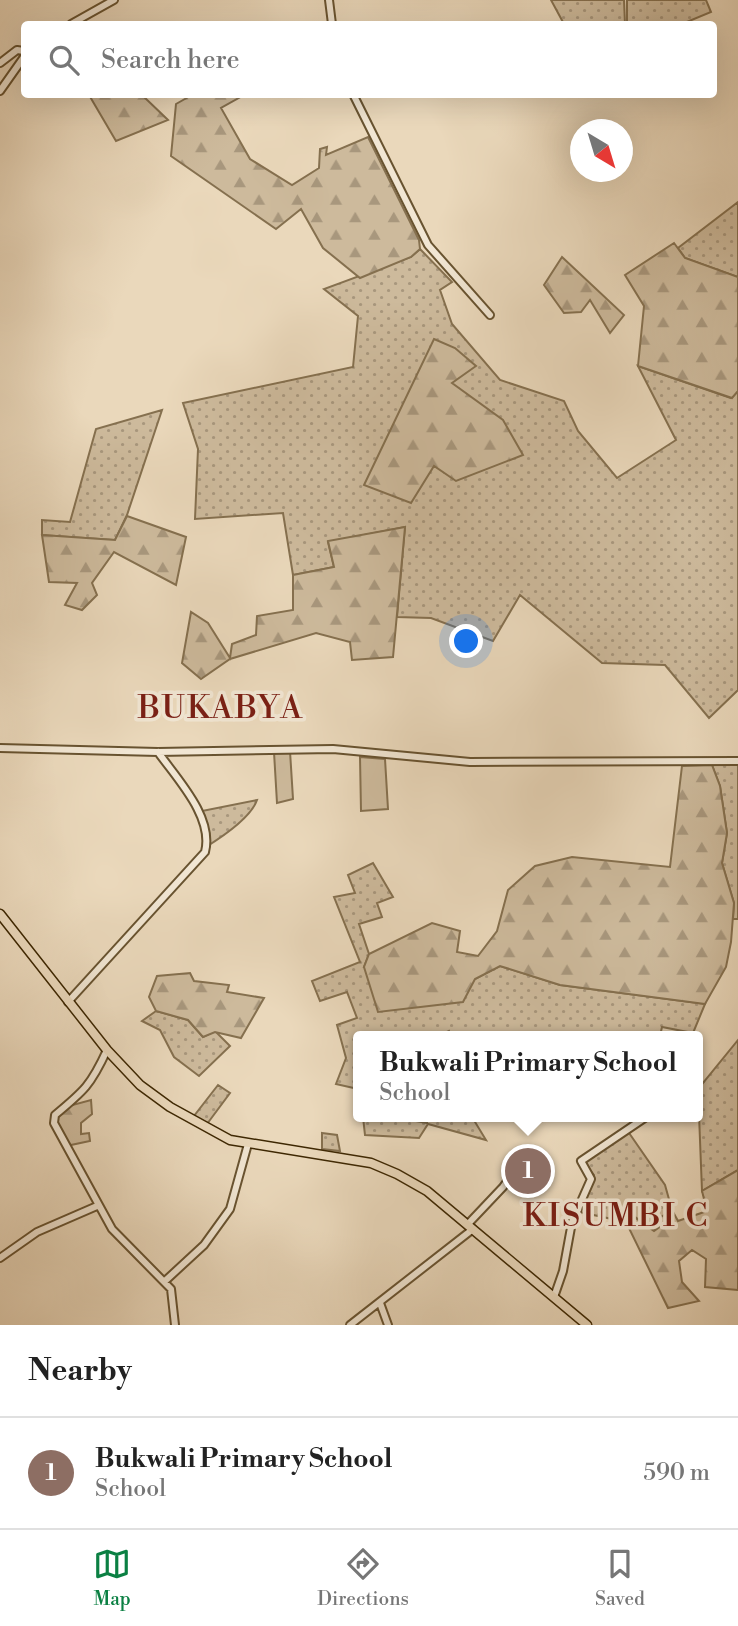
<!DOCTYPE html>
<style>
body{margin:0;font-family:"Libre Bodoni",serif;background:#f6f6f6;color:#222}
.compass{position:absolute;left:570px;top:119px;width:63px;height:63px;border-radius:50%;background:#fff;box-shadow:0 7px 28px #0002;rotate:142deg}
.you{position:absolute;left:467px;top:642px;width:24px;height:24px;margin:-18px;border:5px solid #fff;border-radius:50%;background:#1a73e8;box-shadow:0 0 0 10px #1a73e833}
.badge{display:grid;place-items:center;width:46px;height:46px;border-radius:50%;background:#0b8043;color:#fff;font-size:23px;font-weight:700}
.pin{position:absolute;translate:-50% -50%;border:4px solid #fff;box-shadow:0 2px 7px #0006}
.popup{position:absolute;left:353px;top:1031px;width:350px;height:91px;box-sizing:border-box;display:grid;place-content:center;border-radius:7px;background:#fff;filter:drop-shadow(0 2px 5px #0005);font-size:23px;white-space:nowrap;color:#767676}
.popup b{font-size:26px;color:#222}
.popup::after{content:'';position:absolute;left:50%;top:100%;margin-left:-14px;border:14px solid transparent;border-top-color:#fff}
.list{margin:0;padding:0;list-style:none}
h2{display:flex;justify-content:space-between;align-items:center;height:91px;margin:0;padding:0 28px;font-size:30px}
h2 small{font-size:23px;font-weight:400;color:#767676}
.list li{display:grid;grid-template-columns:46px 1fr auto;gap:21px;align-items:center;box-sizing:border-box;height:112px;padding:0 28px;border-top:2px solid #e0e0e0}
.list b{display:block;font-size:26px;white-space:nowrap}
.list p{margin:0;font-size:23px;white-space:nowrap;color:#767676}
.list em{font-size:23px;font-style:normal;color:#767676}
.icon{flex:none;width:38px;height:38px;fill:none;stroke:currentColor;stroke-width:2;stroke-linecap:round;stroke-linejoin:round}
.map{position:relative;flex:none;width:738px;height:1325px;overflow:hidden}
.search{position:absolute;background:#fff;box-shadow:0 7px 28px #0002;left:21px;right:21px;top:21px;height:77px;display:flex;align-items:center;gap:18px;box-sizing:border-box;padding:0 24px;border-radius:7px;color:#767676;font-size:26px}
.sheet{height:203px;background:#fff}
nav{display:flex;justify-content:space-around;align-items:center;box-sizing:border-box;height:98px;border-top:2px solid #e0e0e0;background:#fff;font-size:19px;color:#767676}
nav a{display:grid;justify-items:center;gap:4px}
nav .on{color:#0b8043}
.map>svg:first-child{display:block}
.grass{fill:url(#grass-dots);stroke:#85704f;stroke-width:2}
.forest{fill:url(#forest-firs);stroke:#85704f;stroke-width:2}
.garden{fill:#cdba9c;stroke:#85704f;stroke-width:2}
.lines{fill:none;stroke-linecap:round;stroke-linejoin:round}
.minor-casing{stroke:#685330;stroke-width:10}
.major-casing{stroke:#3d2702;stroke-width:11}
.minor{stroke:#f1e6d3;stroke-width:6}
.major{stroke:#ead8bb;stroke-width:8}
.labels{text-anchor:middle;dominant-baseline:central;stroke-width:7;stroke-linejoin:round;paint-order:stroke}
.quarter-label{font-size:32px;letter-spacing:2px;fill:#7a1f14;stroke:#f1e6d3}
</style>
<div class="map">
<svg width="738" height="1325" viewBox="0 0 738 1325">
<defs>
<pattern id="grass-dots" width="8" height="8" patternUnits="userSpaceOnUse" patternTransform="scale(1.75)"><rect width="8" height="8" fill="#cdba9c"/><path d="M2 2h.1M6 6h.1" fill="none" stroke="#a8977d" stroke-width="1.8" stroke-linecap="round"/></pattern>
<pattern id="forest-firs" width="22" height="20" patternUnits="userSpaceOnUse" patternTransform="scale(1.75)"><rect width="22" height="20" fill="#cdba9c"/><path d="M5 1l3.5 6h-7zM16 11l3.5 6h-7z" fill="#a8977d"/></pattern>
</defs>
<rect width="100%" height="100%" fill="#ead8bb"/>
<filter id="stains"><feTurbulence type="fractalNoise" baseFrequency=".00286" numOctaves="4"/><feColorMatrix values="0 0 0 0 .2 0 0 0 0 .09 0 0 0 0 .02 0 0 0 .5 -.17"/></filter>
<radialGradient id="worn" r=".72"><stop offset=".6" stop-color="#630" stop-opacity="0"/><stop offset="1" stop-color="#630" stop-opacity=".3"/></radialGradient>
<path class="grass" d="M551 0H624L625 24H564Z
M627 0H706L711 12 682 24H627Z
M738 202V277L685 258 678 248Z
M420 249 452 282 440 290 452 324 500 380 564 401 578 431 617 478 676 440 638 366 731 398 738 391V690L709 718 665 665 602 663 520 595 493 641 431 618 397 617 405 527 328 542 334 567 293 575 283 513 195 519 198 449 183 403 353 367 358 316 324 289 411 257Z
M162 410 127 515 115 540 42 535V520L70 522 96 429Z
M738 762V919H733L734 903 722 863 727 833 720 786 712 765Z
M257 800C251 818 222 837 206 847L209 838 202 811Z
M373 863 393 897 377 903 382 917 359 924 369 954 364 967 475 979 500 966 560 985 705 1004 693 1033 662 1027 660 1036H451L449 1031 439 1036H358V1089L336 1084 346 1058 337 1025 357 1018 347 992 320 1001 312 981 360 962 334 897 355 893 348 875Z
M156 1011 188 1020 203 1037 215 1031 230 1046 199 1076 174 1057 160 1030 142 1021Z
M738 1040V1170L702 1191 698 1089Z
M218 1085 230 1093 207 1124 194 1116Z
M363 1117H394L427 1123V1117H472L486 1140 428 1124 419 1138 365 1135Z
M627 1130 665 1185 672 1210 662 1217 661 1226 654 1231 631 1214 626 1222 575 1211 594 1175 583 1161Z
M322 1133 337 1135 340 1151 322 1149Z"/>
<path class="forest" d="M89 95H142L168 120 116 141Z
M192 95H244L221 108 250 159 292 185 319 168 320 149 327 147 326 155 368 137 419 240 420 249 411 257 360 278 323 248 301 209 276 229 171 156 176 104Z
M674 243 685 258 738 277V391L732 398 638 366 644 306 625 275Z
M562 257 624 315 610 333 590 300 581 312 564 313 544 285Z
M434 339 455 348 476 366 452 383 503 420 523 455 456 481 434 466 411 503 364 485Z
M127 516 186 537 176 585 114 552 92 583 97 595 82 610 65 605 77 583 49 582 42 535 115 540Z
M405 527 393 657 352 660 350 642 316 633 230 659 201 679 182 663 191 612 208 623 230 658 232 644 256 635 257 616 293 610V575L334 567 328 541Z
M712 765 720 786 727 833 722 863 734 903 731 942 726 967 705 1004 560 985 500 966 475 979 463 1002 378 1012 364 967 369 954 432 923 460 931 457 952 478 956 497 931 508 890 535 866 572 857 670 867 682 766Z
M190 973 194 981 229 985 227 992 264 998 241 1038 215 1032 203 1037 188 1020 156 1011 149 997 157 976Z
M91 1100 92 1114 81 1123V1134L89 1133 90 1141 66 1146 54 1124 65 1107Z
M738 1170V1290L705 1287 706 1259 692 1250 679 1261 682 1282 699 1301 668 1308 626 1222 630 1214 654 1231 661 1226V1217L672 1210 678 1221 707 1211 702 1191Z"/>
<path class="garden" d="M290 751 293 799 277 803 274 752Z
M360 757 385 759 388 809 361 811Z"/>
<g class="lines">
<g class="minor-casing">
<path id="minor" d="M329 0 332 24
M71 24 114 0
M0 63 17 50 24 51
M0 91 24 57
M353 94 428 245 490 315
M0 748 158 752 333 749 470 762 738 761
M68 1002 205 852C214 817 177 779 158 752
M107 1050C91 1085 84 1091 55 1115L54 1123 112 1229 171 1289 175 1325
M468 1224 503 1187 525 1157
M0 1258 37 1232 97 1206
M165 1281 204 1245 230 1209 248 1144
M554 1297 563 1271 572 1222 591 1179 581 1161 646 1117
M380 1303 388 1325
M350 1325 473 1229"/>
</g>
<g class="major-casing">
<path id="major" d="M0 914 107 1050 140 1085 170 1107 230 1140 371 1163 397 1174 427 1191 587 1325"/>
</g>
<use href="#minor" class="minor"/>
<use href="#major" class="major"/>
</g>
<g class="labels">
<g class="quarter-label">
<text x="221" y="708">BUKABYA</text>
<text x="616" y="1216">KISUMBI C</text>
</g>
</g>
<rect width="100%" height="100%" filter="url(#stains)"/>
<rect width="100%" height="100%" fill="url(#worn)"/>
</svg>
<svg class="compass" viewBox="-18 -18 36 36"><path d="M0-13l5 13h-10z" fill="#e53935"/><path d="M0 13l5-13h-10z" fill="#767676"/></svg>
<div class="you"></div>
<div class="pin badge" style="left:528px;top:1171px;background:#8d6e63">1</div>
<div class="popup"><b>Bukwali Primary School</b>School</div>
<div class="search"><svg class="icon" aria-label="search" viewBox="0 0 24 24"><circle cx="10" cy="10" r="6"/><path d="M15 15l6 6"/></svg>Search here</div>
</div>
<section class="sheet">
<h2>Nearby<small></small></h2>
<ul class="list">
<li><span class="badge" style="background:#8d6e63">1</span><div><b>Bukwali Primary School</b><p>School</p></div><em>590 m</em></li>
</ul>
</section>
<nav>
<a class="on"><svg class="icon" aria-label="map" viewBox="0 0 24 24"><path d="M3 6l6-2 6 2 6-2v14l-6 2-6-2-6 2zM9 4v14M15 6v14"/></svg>Map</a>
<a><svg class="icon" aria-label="directions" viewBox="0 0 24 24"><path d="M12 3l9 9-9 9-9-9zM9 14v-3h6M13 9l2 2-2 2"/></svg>Directions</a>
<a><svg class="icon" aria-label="saved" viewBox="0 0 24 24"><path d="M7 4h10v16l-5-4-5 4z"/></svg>Saved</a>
</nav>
